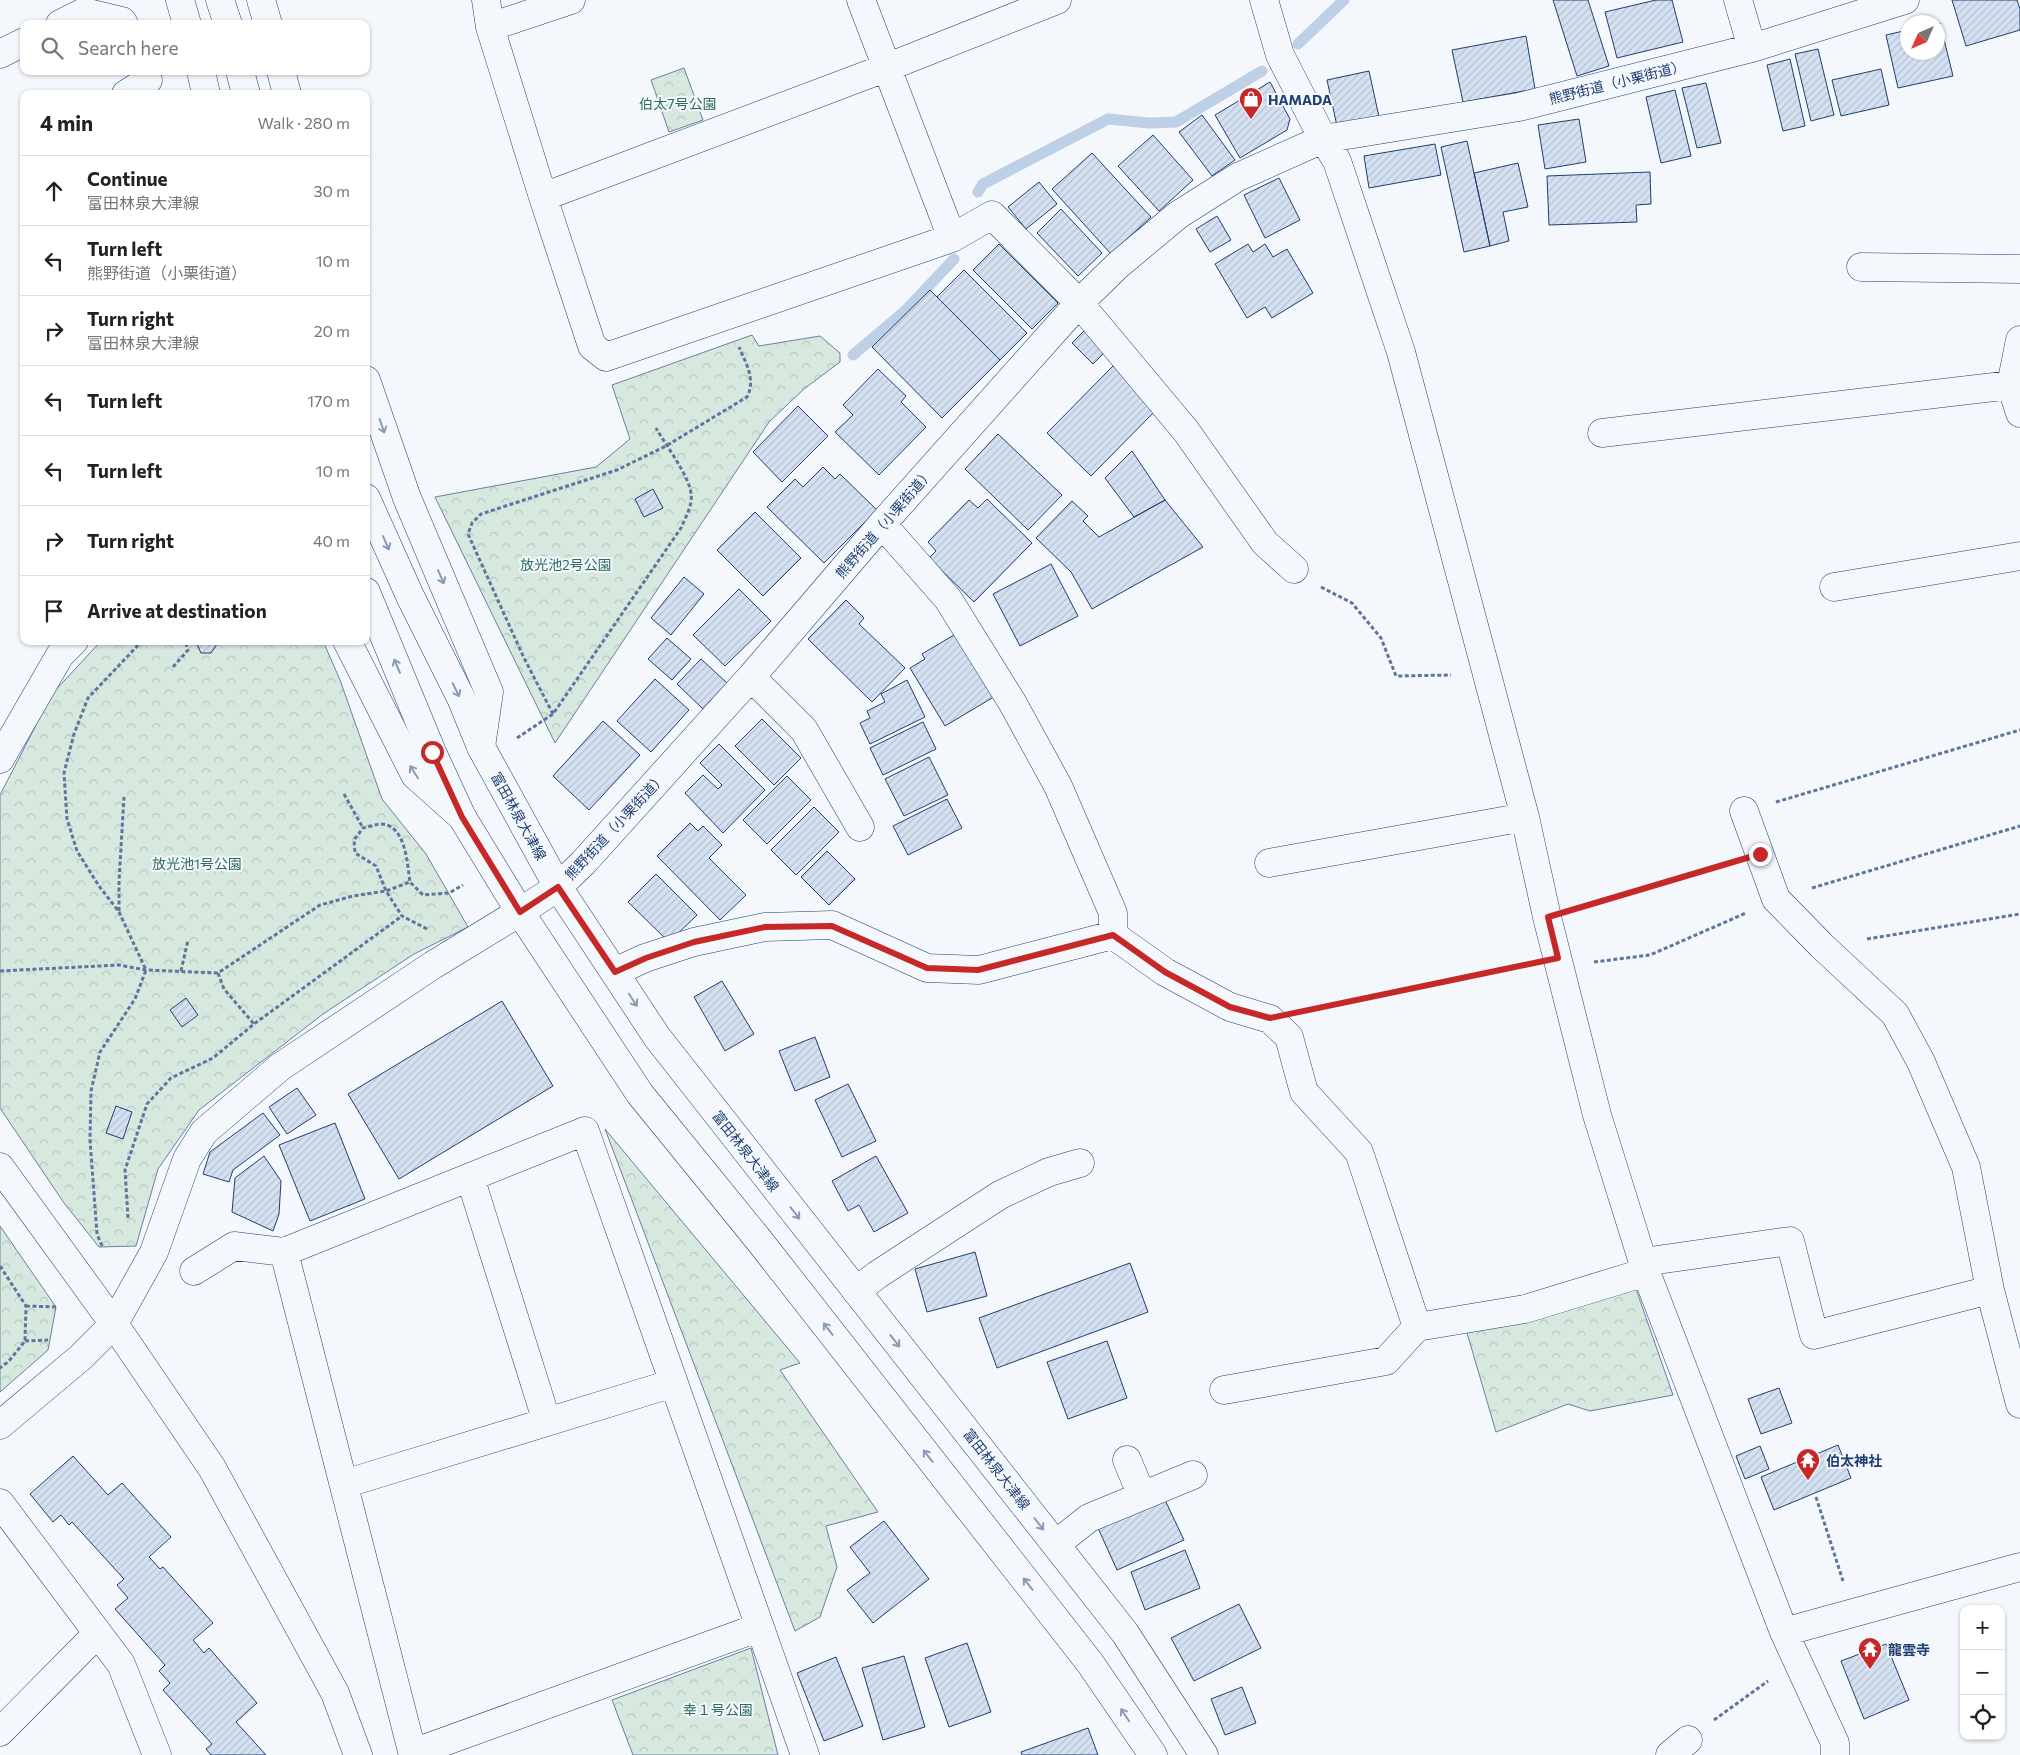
<!DOCTYPE html>
<meta charset="utf-8">
<style>
body{margin:0;font-family:Commissioner,"Noto Sans JP",sans-serif;background:#f2f2f2;color:#222}
.controls{position:absolute;right:15px;bottom:15px;display:grid;overflow:hidden;border-radius:10px;box-shadow:0 1px 4px #0004}
.controls button{width:45px;height:45px;display:grid;place-items:center;padding:0;border:0;border-bottom:1px solid #e0e0e0;background:#fff;color:#222;font:25px sans-serif}
.compass{position:absolute;left:1900px;top:15px;width:45px;height:45px;border-radius:50%;background:#fff;box-shadow:0 1px 4px #0004;rotate:225deg}
.stop{position:absolute;width:15px;height:15px;margin:-11px;border:4px solid #c62828;border-radius:50%;background:#fff}
.stop.end{background:#c62828;border-color:#fff;box-shadow:0 1px 5px #0008}
.list{margin:0;padding:0;list-style:none}
h2{display:flex;justify-content:space-between;align-items:center;height:65px;margin:0;padding:0 20px;font-size:21px}
h2 small{font-size:16px;font-weight:400;color:#767676}
.list li{display:grid;grid-template-columns:32px 1fr auto;gap:15px;align-items:center;box-sizing:border-box;height:70px;padding:0 20px;border-top:1px solid #e0e0e0}
.list b{display:block;font-size:19px;white-space:nowrap}
.list p{margin:0;font-size:16px;white-space:nowrap;color:#767676}
.list em{font-size:16px;font-style:normal;color:#767676}
.icon{flex:none;width:28px;height:28px;fill:none;stroke:currentColor;stroke-width:2;stroke-linecap:round;stroke-linejoin:round}
.map{position:relative;flex:none;width:2020px;height:1755px;overflow:hidden}
.search{position:absolute;background:#fff;box-shadow:0 1px 4px #0004;left:20px;top:20px;width:350px;height:55px;display:flex;align-items:center;gap:12px;box-sizing:border-box;padding:0 18px;border-radius:10px;color:#767676;font-size:19px}
.panel{position:absolute;background:#fff;box-shadow:0 1px 4px #0004;left:20px;top:90px;width:350px;height:555px;border-radius:10px}
.map>svg:first-child{display:block}
.forest{fill:url(#forest-crowns);stroke:#687fa3}
.lines{fill:none;stroke-linecap:round;stroke-linejoin:round}
.stream{stroke:#bed0e5;stroke-width:11}
.building{fill:url(#building-hatch);stroke:#1d3f73}
.minor-casing{stroke:#1d3f73;stroke-width:29}
.major-casing{stroke:#1d3f73;stroke-width:29}
.path{stroke:#5e769c;stroke-width:3;stroke-dasharray:4 2.5;stroke-linecap:butt}
.minor{stroke:#f4f7fb;stroke-width:28}
.major{stroke:#f4f7fb;stroke-width:28}
.oneway{stroke:#889bb7}
.route{stroke:#c62828;stroke-width:6}
.labels{text-anchor:middle;dominant-baseline:central;stroke-width:4;stroke-linejoin:round;paint-order:stroke}
.street-label{font-size:14px;fill:#1d3f73;stroke:#f4f7fb}
.poi-label{font-size:14px;font-weight:bold;fill:#1d3f73;stroke:#f4f7fb;text-anchor:start}
.park-label{font-size:14px;fill:#2c6c60;stroke:#f4f7fb}
</style>
<div class="map">
<svg width="2020" height="1755" viewBox="0 0 2020 1755">
<defs>
<pattern id="forest-crowns" width="20" height="18" patternUnits="userSpaceOnUse" patternTransform="scale(1.25)"><rect width="20" height="18" fill="#d7e8df"/><path d="M2 6a3 3 0 1 1 6 0M12 15a3 3 0 1 1 6 0" fill="none" stroke="#b8c8c3"/></pattern>
<pattern id="building-hatch" width="6" height="6" patternUnits="userSpaceOnUse" patternTransform="scale(1.25)"><rect width="6" height="6" fill="#d5e0f0"/><path d="M-1 1l2-2M0 6l6-6M5 7l2-2" fill="none" stroke="#b6c1d1"/></pattern>
</defs>
<rect width="100%" height="100%" fill="#f4f7fb"/>
<path class="forest" d="M684 68 703 120 669 132 651 80Z
M752 335 759 346 820 336 840 353V362L804 389 769 422 555 743 435 497 596 467 630 439 612 385Z
M101 641H323L340 680 382 799 426 854 468 927 414 954 323 1014 199 1110 158 1169 136 1246 99 1247 64 1203 0 1108V795L52 694Z
M605 1129 800 1363 780 1370 878 1512 826 1526 837 1567 820 1617 795 1631Z
M0 1226 56 1307 48 1350 0 1392Z
M1636 1289 1673 1395 1590 1411 1568 1404 1496 1432 1465 1326Z
M751 1648 778 1755H633L612 1700Z"/>
<g class="lines">
<path class="stream" d="M1298 44 1344 0
M978 192 983 184 1108 119 1149 123 1176 122 1262 71
M853 355 905 311 954 259"/>
</g>
<path class="building" d="M1553 0H1588L1609 66 1577 76Z
M1656 0H1672L1683 42 1617 58 1605 12Z
M1952 0H2017L2020 9V30L1966 46Z
M1940 23 1953 76 1898 88 1886 35 1908 30V52H1938V24Z
M1526 36 1535 89 1463 102 1452 50Z
M1818 49 1834 115 1811 121 1795 54Z
M1790 59 1805 126 1783 131 1767 65Z
M1881 69 1889 105 1841 116 1832 80Z
M1369 71 1379 117 1337 126 1327 80Z
M1270 82 1290 119 1287 130 1240 158 1215 115Z
M1706 83 1721 143 1697 148 1682 88Z
M1675 90 1691 156 1661 163 1646 97Z
M1202 115 1235 160 1212 176 1179 132Z
M1579 119 1586 162 1545 169 1538 125Z
M1153 135 1193 180 1159 211 1118 166Z
M1467 141 1490 246 1464 252 1441 147Z
M1435 144 1441 175 1369 188 1364 156Z
M1092 153 1151 217 1111 254 1052 189Z
M1518 163 1528 207 1503 212 1509 241 1490 246 1474 173Z
M1650 172 1651 204 1636 205 1637 222 1549 225 1547 176Z
M1279 178 1300 220 1265 238 1244 195Z
M1039 182 1057 204 1026 229 1008 207Z
M1061 209 1102 253 1078 276 1037 233Z
M1217 216 1231 240 1210 252 1196 229Z
M999 244 1058 303 1032 329 973 270Z
M1248 244 1253 252 1265 244 1273 257 1287 249 1313 293 1272 318 1265 307 1247 318 1215 264Z
M964 270 1027 333 1000 360 937 297Z
M930 290 1000 360 942 418 872 347Z
M1090 325 1111 346 1093 364 1072 343Z
M1113 366 1157 409 1091 476 1047 433Z
M878 369 906 396 901 402 926 427 879 475 835 432 853 415 843 405Z
M798 406 828 436 782 482 753 452Z
M998 434 1062 495 1028 530 965 469Z
M1132 451 1165 500 1134 517 1105 478Z
M823 467 835 479 840 474 877 510 824 563 767 507 795 479 803 487Z
M653 489 663 508 644 517 635 499Z
M987 499 1032 543 974 602 929 558 936 551 928 542 969 500 978 508Z
M1165 500 1203 547 1092 609 1071 572 1036 538 1072 501 1088 516 1083 521 1099 537Z
M755 512 801 558 763 596 717 550Z
M1051 564 1078 616 1020 646 993 594Z
M684 577 704 594 671 635 651 618Z
M739 589 771 621 725 666 693 635Z
M846 600 864 618 859 624 905 668 872 702 808 639Z
M959 632 997 695 945 726 910 668 925 659 922 654Z
M667 638 691 659 672 680 648 659Z
M198 641H215L217 644 211 653H201L197 644Z
M701 659 727 683 703 709 677 684Z
M655 679 689 710 651 752 617 721Z
M907 680 925 717 870 744 860 723 870 718 867 711 885 702 881 694Z
M762 719 801 758 774 785 735 746Z
M603 721 640 755 589 810 553 776Z
M923 722 936 749 883 775 870 748Z
M719 744 765 790 723 833 685 793 703 775 718 789 722 785 700 763Z
M929 757 948 795 904 816 885 779Z
M787 776 811 800 767 844 743 820Z
M947 799 962 828 908 855 893 826Z
M814 807 839 832 796 875 771 850Z
M690 823 698 831 703 826 722 845 709 858 746 895 720 920 657 856Z
M827 851 855 879 829 905 801 877Z
M656 874 697 915 669 942 628 902Z
M722 981 754 1034 725 1051 694 997Z
M186 998 198 1015 182 1027 170 1010Z
M502 1001 553 1086 399 1179 348 1094Z
M815 1037 830 1077 795 1091 779 1051Z
M848 1084 876 1141 842 1157 815 1100Z
M297 1088 316 1115 287 1134 269 1107Z
M116 1106 132 1112 123 1139 106 1133Z
M263 1113 280 1135 233 1170 229 1182 203 1174 210 1152Z
M335 1123 365 1199 310 1221 279 1145Z
M264 1156 281 1181 279 1214 273 1231 232 1212 235 1178Z
M876 1156 908 1213 874 1232 859 1205 848 1211 832 1181Z
M975 1252 987 1296 927 1312 915 1269Z
M1130 1263 1148 1312 997 1368 979 1318Z
M1107 1341 1127 1398 1068 1419 1047 1362Z
M1779 1388 1792 1423 1761 1434 1748 1399Z
M1838 1445 1851 1478 1774 1510 1761 1477Z
M1760 1446 1769 1469 1745 1479 1736 1456Z
M73 1456 108 1495 122 1483 171 1537 149 1557 160 1569 163 1567 213 1623 193 1640 204 1653 209 1648 257 1703 236 1722 266 1755H211L206 1749 212 1744 163 1690 170 1683 159 1671 165 1665 115 1609 128 1598 117 1585 124 1579 72 1522 69 1525 61 1515 53 1522 30 1494Z
M1164 1498 1184 1540 1117 1570 1098 1528Z
M884 1521 929 1579 873 1623 847 1590 870 1573 850 1547Z
M1185 1550 1200 1588 1145 1610 1131 1572Z
M1239 1604 1261 1648 1194 1681 1171 1638Z
M967 1643 991 1712 949 1727 925 1658Z
M1886 1644 1909 1700 1864 1719 1841 1661Z
M904 1656 925 1727 883 1740 862 1668Z
M836 1657 863 1726 824 1741 797 1673Z
M1242 1687 1256 1723 1225 1735 1211 1699Z
M1088 1728 1098 1755H1022L1021 1752Z"/>
<g class="lines">
<g class="minor-casing">
<path id="minor" d="M261 0 268 24
M486 0 490 27 543 197 592 346 606 357 952 238
M861 0 952 238 992 215 1079 303 1186 431 1265 543 1294 569
M1264 0 1280 55 1323 139 1337 161 1401 352 1525 817 1547 917 1597 1115 1646 1272 1784 1632 1835 1743V1755
M1738 0 1752 48
M60 24 84 12 122 21 124 24
M490 27 571 0
M0 54 24 42
M281 71 287 94
M126 94 148 80
M543 197 888 67 1057 0
M1861 267 2020 269
M2020 340 2011 385 2020 413
M366 380 407 498 489 692 481 747
M1602 433 2011 385
M882 524 948 599 1012 702 1058 786 1113 913V935
M1834 587 2020 556
M347 641 415 775 462 817
M751 677 804 730 860 827
M0 759 60 655 74 641
M1744 811 1776 899 1822 946 1895 1014 1921 1062 1966 1167 1990 1290 2020 1404
M1269 863 1525 817
M615 972 645 958 694 942 765 927 832 925 927 968 979 970 1113 935 1165 972 1230 1007 1270 1019 1289 1037 1304 1092 1359 1152 1417 1327 1525 1309 1646 1272
M0 1167 114 1324 212 1468 335 1693 358 1755
M470 1177 547 1422
M284 1252 413 1755
M1643 1262 1790 1241 1814 1335 1990 1290
M194 1271 234 1246 284 1252 585 1131 805 1755
M856 1291 877 1275 1000 1195 1049 1172 1080 1163
M1224 1390 1386 1361 1417 1327
M0 1425 81 1357 114 1324 154 1252 187 1159 204 1132 280 1067 433 965 520 912 558 887 583 863 751 677 882 524 1079 303 1118 265 1178 215 1238 177 1323 139 1519 107 1752 48 1905 0
M1127 1460 1142 1496
M344 1484 674 1383
M0 1503 121 1664 157 1755
M1056 1544 1089 1518 1193 1475
M1784 1632 2020 1567
M0 1732 98 1633
M413 1753 760 1627
M1670 1755 1688 1740"/>
</g>
<g class="major-casing">
<path id="major" d="M180 0 187 24
M220 0 228 24
M201 71 206 94
M240 71 246 94
M366 498 410 596 461 698 481 747 558 887 657 1037 1125 1633 1204 1755
M366 592 432 752 462 817 520 912 640 1094 758 1239 1090 1663 1153 1755"/>
</g>
<path class="path" d="M1321 587 1352 603 1381 638 1396 676 1451 675
M173 667 188 650 185 641
M553 714 524 658 468 534 472 523 481 514 617 470 666 446 747 397C756 380 746 363 739 347
M517 738 553 714 681 528C685 518 693 505 691 494 690 477 665 444 656 428
M344 794 363 828
M1776 802 2020 730
M1812 888 2020 826
M1579 908 1726 864
M119 911V881L124 797
M427 929 402 916 386 891 410 882 423 895 449 893 463 885
M1867 939 2020 914
M1594 962 1650 955 1746 913
M0 971 119 965 146 970 218 973 320 905 353 896 386 891 376 866 355 853 354 840 363 828C368 827 374 825 379 824 406 823 407 863 410 882
M181 971 188 940
M218 973 224 989 254 1024
M1310 1010 1524 965
M128 1218 125 1170 147 1104 171 1078 213 1058 254 1024 402 916
M102 1246 97 1234 90 1140 91 1091 100 1052 135 999 146 970 119 912 99 886 77 851 67 819 64 773 74 734 88 698 142 641
M0 1266 26 1306 25 1341 9 1361 0 1368
M26 1306 58 1307
M25 1341 48 1340
M1816 1497 1843 1581
M1714 1720 1768 1681"/>
<use href="#minor" class="minor"/>
<use href="#major" class="major"/>
</g>
<defs><path id="oneway-shaft" d="M-6 0H5M1.5-3L5.5 0L1.5 3" fill="none" stroke-width="1.6" stroke-linecap="round" stroke-linejoin="round" transform="scale(1.25)"/></defs>
<g class="oneway">
<use href="#oneway-shaft" transform="translate(382 426) rotate(71)"/>
<use href="#oneway-shaft" transform="translate(386 543) rotate(66)"/>
<use href="#oneway-shaft" transform="translate(441 577) rotate(67)"/>
<use href="#oneway-shaft" transform="translate(397 666) rotate(-113)"/>
<use href="#oneway-shaft" transform="translate(456 690) rotate(64)"/>
<use href="#oneway-shaft" transform="translate(414 772) rotate(-123)"/>
<use href="#oneway-shaft" transform="translate(633 1000) rotate(57)"/>
<use href="#oneway-shaft" transform="translate(795 1213) rotate(52)"/>
<use href="#oneway-shaft" transform="translate(828 1329) rotate(-128)"/>
<use href="#oneway-shaft" transform="translate(895 1341) rotate(52)"/>
<use href="#oneway-shaft" transform="translate(928 1456) rotate(-128)"/>
<use href="#oneway-shaft" transform="translate(1039 1524) rotate(52)"/>
<use href="#oneway-shaft" transform="translate(1028 1584) rotate(-128)"/>
<use href="#oneway-shaft" transform="translate(1125 1715) rotate(-124)"/>
</g>
<g class="lines">
<path class="route" d="M432 752 462 817 520 912 558 887 615 972 646 958 694 942 765 927 832 926 927 968 978 970 1113 935 1165 972 1230 1007 1270 1018 1558 958 1548 917 1760 854"/>
</g>
<defs>
<g id="shop-pin" transform="scale(1.25)"><path d="M0 17L-7.5 6A9.5 9.5 0 1 1 7.5 6Z" fill="#c62828" stroke="#f4f7fb"/><path d="M-5-2.5h2.3a2.7 3.5 0 0 1 5.4 0H5L5.5 6h-11ZM-1.5-2.5h3a1.5 2.3 0 0 0-3 0Z" fill="#fff"/></g>
<g id="temple-pin" transform="scale(1.25)"><path d="M0 17L-7.5 6A9.5 9.5 0 1 1 7.5 6Z" fill="#c62828" stroke="#f4f7fb"/><path d="M0-6L5-2H3V0L6.5 2.5H4V6H1.5V3h-3V6H-4V2.5H-6.5L-3 0V-2H-5Z" fill="#fff"/></g>
</defs>
<g fill-rule="evenodd">
<use href="#shop-pin" x="1251" y="99"/>
<use href="#temple-pin" x="1808" y="1460"/>
<use href="#temple-pin" x="1870" y="1649"/>
</g>
<g class="labels">
<g class="street-label">
<text transform="translate(1617 82) rotate(-14)">熊野街道（小栗街道）</text>
<text transform="translate(884 523) rotate(-49)">熊野街道（小栗街道）</text>
<text transform="translate(519 816) rotate(61)">富田林泉大津線</text>
<text transform="translate(615 826) rotate(-47)">熊野街道（小栗街道）</text>
<text transform="translate(746 1151) rotate(52)">富田林泉大津線</text>
<text transform="translate(997 1469) rotate(52)">富田林泉大津線</text>
</g>
<g class="poi-label">
<text x="1268" y="99">HAMADA</text>
<text x="1826" y="1460">伯太神社</text>
<text x="1888" y="1649">龍雲寺</text>
</g>
<g class="park-label">
<text x="678" y="103">伯太7号公園</text>
<text x="566" y="564">放光池2号公園</text>
<text x="197" y="863">放光池1号公園</text>
<text x="718" y="1709">幸１号公園</text>
</g>
</g>
</svg>
<div class="controls">
<button>+</button>
<button>−</button>
<button><svg class="icon" aria-label="locate" viewBox="0 0 24 24"><circle cx="12" cy="12" r="6"/><path d="M12 2v4M12 18v4M2 12h4M18 12h4"/></svg></button>
</div>
<svg class="compass" viewBox="-18 -18 36 36"><path d="M0-13l5 13h-10z" fill="#e53935"/><path d="M0 13l5-13h-10z" fill="#767676"/></svg>
<div class="stop" style="left:432px;top:752px"></div>
<div class="stop end" style="left:1760px;top:854px"></div>
<div class="search"><svg class="icon" aria-label="search" viewBox="0 0 24 24"><circle cx="10" cy="10" r="6"/><path d="M15 15l6 6"/></svg>Search here</div>
<section class="panel">
<h2>4 min<small>Walk · 280 m</small></h2>
<ul class="list">
<li><svg class="icon" aria-label="ahead" viewBox="0 0 24 24"><path d="M12 20V5M6 11l6-6 6 6"/></svg><div><b>Continue</b><p>富田林泉大津線</p></div><em>30 m</em></li>
<li><svg class="icon" aria-label="left" viewBox="0 0 24 24"><path d="M17 20v-9H6M10 6l-5 5 5 5"/></svg><div><b>Turn left</b><p>熊野街道（小栗街道）</p></div><em>10 m</em></li>
<li><svg class="icon" aria-label="right" viewBox="0 0 24 24"><path d="M7 20v-9h11M14 6l5 5-5 5"/></svg><div><b>Turn right</b><p>富田林泉大津線</p></div><em>20 m</em></li>
<li><svg class="icon" aria-label="left" viewBox="0 0 24 24"><path d="M17 20v-9H6M10 6l-5 5 5 5"/></svg><div><b>Turn left</b></div><em>170 m</em></li>
<li><svg class="icon" aria-label="left" viewBox="0 0 24 24"><path d="M17 20v-9H6M10 6l-5 5 5 5"/></svg><div><b>Turn left</b></div><em>10 m</em></li>
<li><svg class="icon" aria-label="right" viewBox="0 0 24 24"><path d="M7 20v-9h11M14 6l5 5-5 5"/></svg><div><b>Turn right</b></div><em>40 m</em></li>
<li><svg class="icon" aria-label="arrive" viewBox="0 0 24 24"><path d="M6 21V4h12l-3 4 3 4H6"/></svg><div><b>Arrive at destination</b></div></li>
</ul>
</section>
</div>
